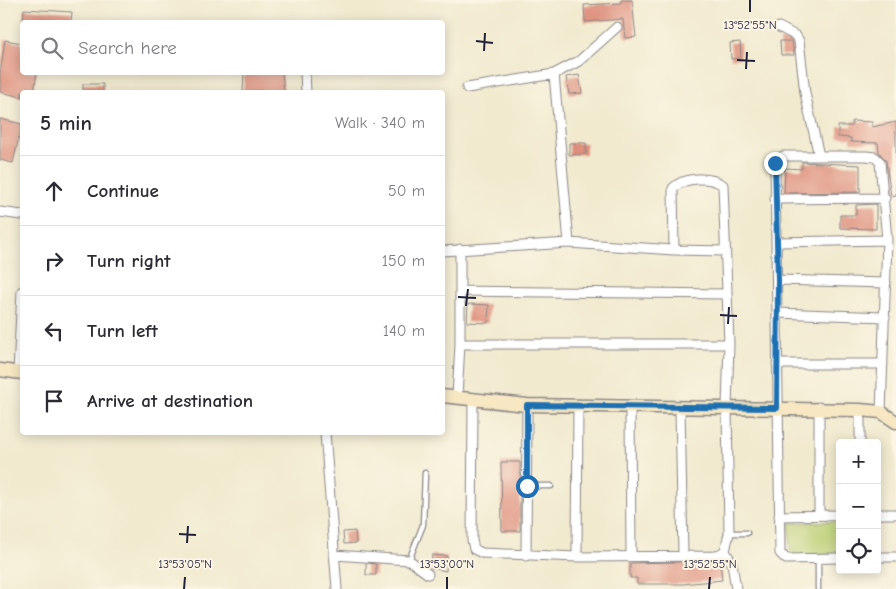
<!DOCTYPE html>
<meta charset="utf-8">
<style>
body{margin:0;font-family:"Comic Neue",sans-serif;background:#f7f7f7;color:#2b2b33}
.controls{position:absolute;right:15px;bottom:15px;display:grid;overflow:hidden;border-radius:5px;box-shadow:0 2px 12px #0003}
.controls button{width:45px;height:45px;display:grid;place-items:center;padding:0;border:0;border-bottom:1px solid #e1e1e2;background:#fff;color:#2b2b33;font:25px sans-serif}
.stop{position:absolute;width:15px;height:15px;margin:-11px;border:4px solid #1f6fb2;border-radius:50%;background:#fff}
.stop.end{background:#1f6fb2;border-color:#fff;box-shadow:0 1px 5px #0008}
.list{margin:0;padding:0;list-style:none}
h2{display:flex;justify-content:space-between;align-items:center;height:65px;margin:0;padding:0 20px;font-size:21px}
h2 small{font-size:16px;font-weight:400;color:#7c7c81}
.list li{display:grid;grid-template-columns:32px 1fr auto;gap:15px;align-items:center;box-sizing:border-box;height:70px;padding:0 20px;border-top:1px solid #e1e1e2}
.list b{display:block;font-size:19px;white-space:nowrap}
.list em{font-size:16px;font-style:normal;color:#7c7c81}
.icon{flex:none;width:28px;height:28px;fill:none;stroke:currentColor;stroke-width:2;stroke-linecap:round;stroke-linejoin:round}
.map{position:relative;flex:none;width:896px;height:589px;overflow:hidden}
.search{position:absolute;background:#fff;box-shadow:0 2px 12px #0003;left:20px;top:20px;width:425px;height:55px;display:flex;align-items:center;gap:12px;box-sizing:border-box;padding:0 18px;border-radius:5px;color:#7c7c81;font-size:19px}
.panel{position:absolute;background:#fff;box-shadow:0 2px 12px #0003;left:20px;top:90px;width:425px;height:345px;border-radius:5px}
.map>svg:first-child{display:block}
.green{fill:#b9ce72;stroke:#6e7856}
.building{fill:#de8e7c}
.lines{fill:none;stroke-linecap:round;stroke-linejoin:round}
.lane-casing{stroke:#8a8685;stroke-width:7}
.street-casing{stroke:#8a8685;stroke-width:11}
.secondary-casing{stroke:#8a8685;stroke-width:15}
.lane{stroke:#fff;stroke-width:4.5}
.street{stroke:#fff;stroke-width:9}
.secondary{stroke:#f7e8c3;stroke-width:12}
.route{stroke:#1f6fb2;stroke-width:6}
.ticks{fill:none;stroke:#22223b;stroke-width:2}
.ticks-label{font-size:12px;text-anchor:middle;fill:#22223b;stroke:#fcf5e5;stroke-width:4;stroke-linejoin:round;paint-order:stroke}
</style>
<div class="map">
<svg width="896" height="589" viewBox="0 0 896 589">
<rect width="100%" height="100%" fill="#fcf5e5"/>
<filter id="ink" filterUnits="userSpaceOnUse"><feTurbulence type="fractalNoise" baseFrequency=".02" numOctaves="2"/><feDisplacementMap in="SourceGraphic" scale="10" xChannelSelector="R" yChannelSelector="G"/><feConvolveMatrix kernelMatrix="1 2 1 2 8 2 1 2 1" color-interpolation-filters="sRGB"/></filter>
<filter id="wash" filterUnits="userSpaceOnUse"><feTurbulence type="fractalNoise" baseFrequency=".0096" numOctaves="4" result="noise"/><feDisplacementMap in="SourceGraphic" scale="20" xChannelSelector="R" yChannelSelector="G"/><feGaussianBlur stdDeviation="1.12" result="paint"/><feColorMatrix in="noise" values="0 0 0 0 0 0 0 0 0 0 0 0 0 0 0 0 0 1.4 0 .05"/><feComposite in="paint" operator="in"/></filter>
<g filter="url(#wash)">
<rect width="100%" height="100%" fill="#f1eacf"/>
<path class="green" d="M840 521V554L790 556 789 523Z"/>
<g id="blocks">
<path class="building" d="M621 0H632L636 37 625 38 623 19 585 22 584 5 621 3Z
M24 9 72 12 71 22H23Z
M5 40 22 43V72H37L34 92H22V97L0 92V74Z
M780 41H792L794 55H781Z
M740 42 741 58 731 59 730 43Z
M244 72H282L284 92H268V90H264L243 92Z
M579 75 582 93 569 94 566 77Z
M83 84H103V92H83Z
M0 119 22 124 13 163 0 160Z
M852 121 872 122V127L896 122V195L891 196 886 161 879 152 878 143 851 142V138L838 137V126H852Z
M569 143H586V154L569 155Z
M802 162 860 165V192L784 193 785 168 802 169Z
M876 204V229L840 228V215H856V205Z
M468 304 489 305 488 323 467 322Z
M501 462H520V531H502Z
M355 531 356 543 344 544 343 532Z
M432 555 447 556 446 571 431 568Z
M720 561 722 580 683 584H637V578H630V563Z
M366 563 376 564V575H366Z"/>
</g>
</g>
<g filter="url(#ink)">
<use href="#blocks" fill-opacity="0" stroke="#8a8685" stroke-width="1"/>
<g class="lines">
<g class="lane-casing">
<path id="lane" d="M527 486H551
M729 533H747
M818 558V589
M409 560 423 525 425 473"/>
</g>
<g class="street-casing">
<path id="street" d="M779 27 796 36 799 41 805 93 819 156
M305 72 306 92
M554 74 569 243
M467 88 554 74 579 61 617 27
M775 199 885 198
M0 212 22 215
M777 242 887 240
M442 251 569 243 674 250 726 251
M778 280 886 283
M460 291 727 294
M777 313 885 317
M460 344H729
M777 364H883
M18 373 22 291
M457 397 460 344V249
M473 400 472 540 474 549 482 553 577 557 716 556 725 551 729 533 727 407 729 344 723 185C710 176 685 177 673 188L674 250
M630 406 631 556
M819 407V515
M680 408 683 555
M860 410V443
M325 432 337 589
M877 514H896
M779 516 840 515
M725 551 732 563 736 589
M334 555 409 560 428 574
M526 556 527 405
M577 557 578 405
M877 557H896
M840 558 786 559 780 553 775 163 783 156H866L875 157 880 162 887 240 881 412"/>
</g>
<g class="secondary-casing">
<path id="secondary" d="M0 370 22 373
M442 396 527 405 860 410 881 412 896 422"/>
</g>
<use href="#lane" class="lane"/>
<use href="#street" class="street"/>
<use href="#secondary" class="secondary"/>
</g>
</g>
<g class="lines" filter="url(#ink)">
<path class="route" d="M527 486V405L777 408 778 280 775 163"/>
</g>
<path class="ticks" d="M750 12V0M476 41 493 43M484 51 485 33M737 60 755 61M746 69 747 52M458 297 476 298M466 306 468 289M720 315 737 316M728 324 729 307M179 534 196 535M187 543 188 526M184 589 185 577M447 589V577M709 589 710 577"/>
<g class="ticks-label">
<text x="750" y="29">13°52'55"N</text>
<text x="185" y="568">13°53'05"N</text>
<text x="447" y="568">13°53'00"N</text>
<text x="710" y="568">13°52'55"N</text>
</g>
</svg>
<div class="controls">
<button>+</button>
<button>−</button>
<button><svg class="icon" aria-label="locate" viewBox="0 0 24 24"><circle cx="12" cy="12" r="6"/><path d="M12 2v4M12 18v4M2 12h4M18 12h4"/></svg></button>
</div>
<div class="stop" style="left:527px;top:486px"></div>
<div class="stop end" style="left:775px;top:163px"></div>
<div class="search"><svg class="icon" aria-label="search" viewBox="0 0 24 24"><circle cx="10" cy="10" r="6"/><path d="M15 15l6 6"/></svg>Search here</div>
<section class="panel">
<h2>5 min<small>Walk · 340 m</small></h2>
<ul class="list">
<li><svg class="icon" aria-label="ahead" viewBox="0 0 24 24"><path d="M12 20V5M6 11l6-6 6 6"/></svg><div><b>Continue</b></div><em>50 m</em></li>
<li><svg class="icon" aria-label="right" viewBox="0 0 24 24"><path d="M7 20v-9h11M14 6l5 5-5 5"/></svg><div><b>Turn right</b></div><em>150 m</em></li>
<li><svg class="icon" aria-label="left" viewBox="0 0 24 24"><path d="M17 20v-9H6M10 6l-5 5 5 5"/></svg><div><b>Turn left</b></div><em>140 m</em></li>
<li><svg class="icon" aria-label="arrive" viewBox="0 0 24 24"><path d="M6 21V4h12l-3 4 3 4H6"/></svg><div><b>Arrive at destination</b></div></li>
</ul>
</section>
</div>
